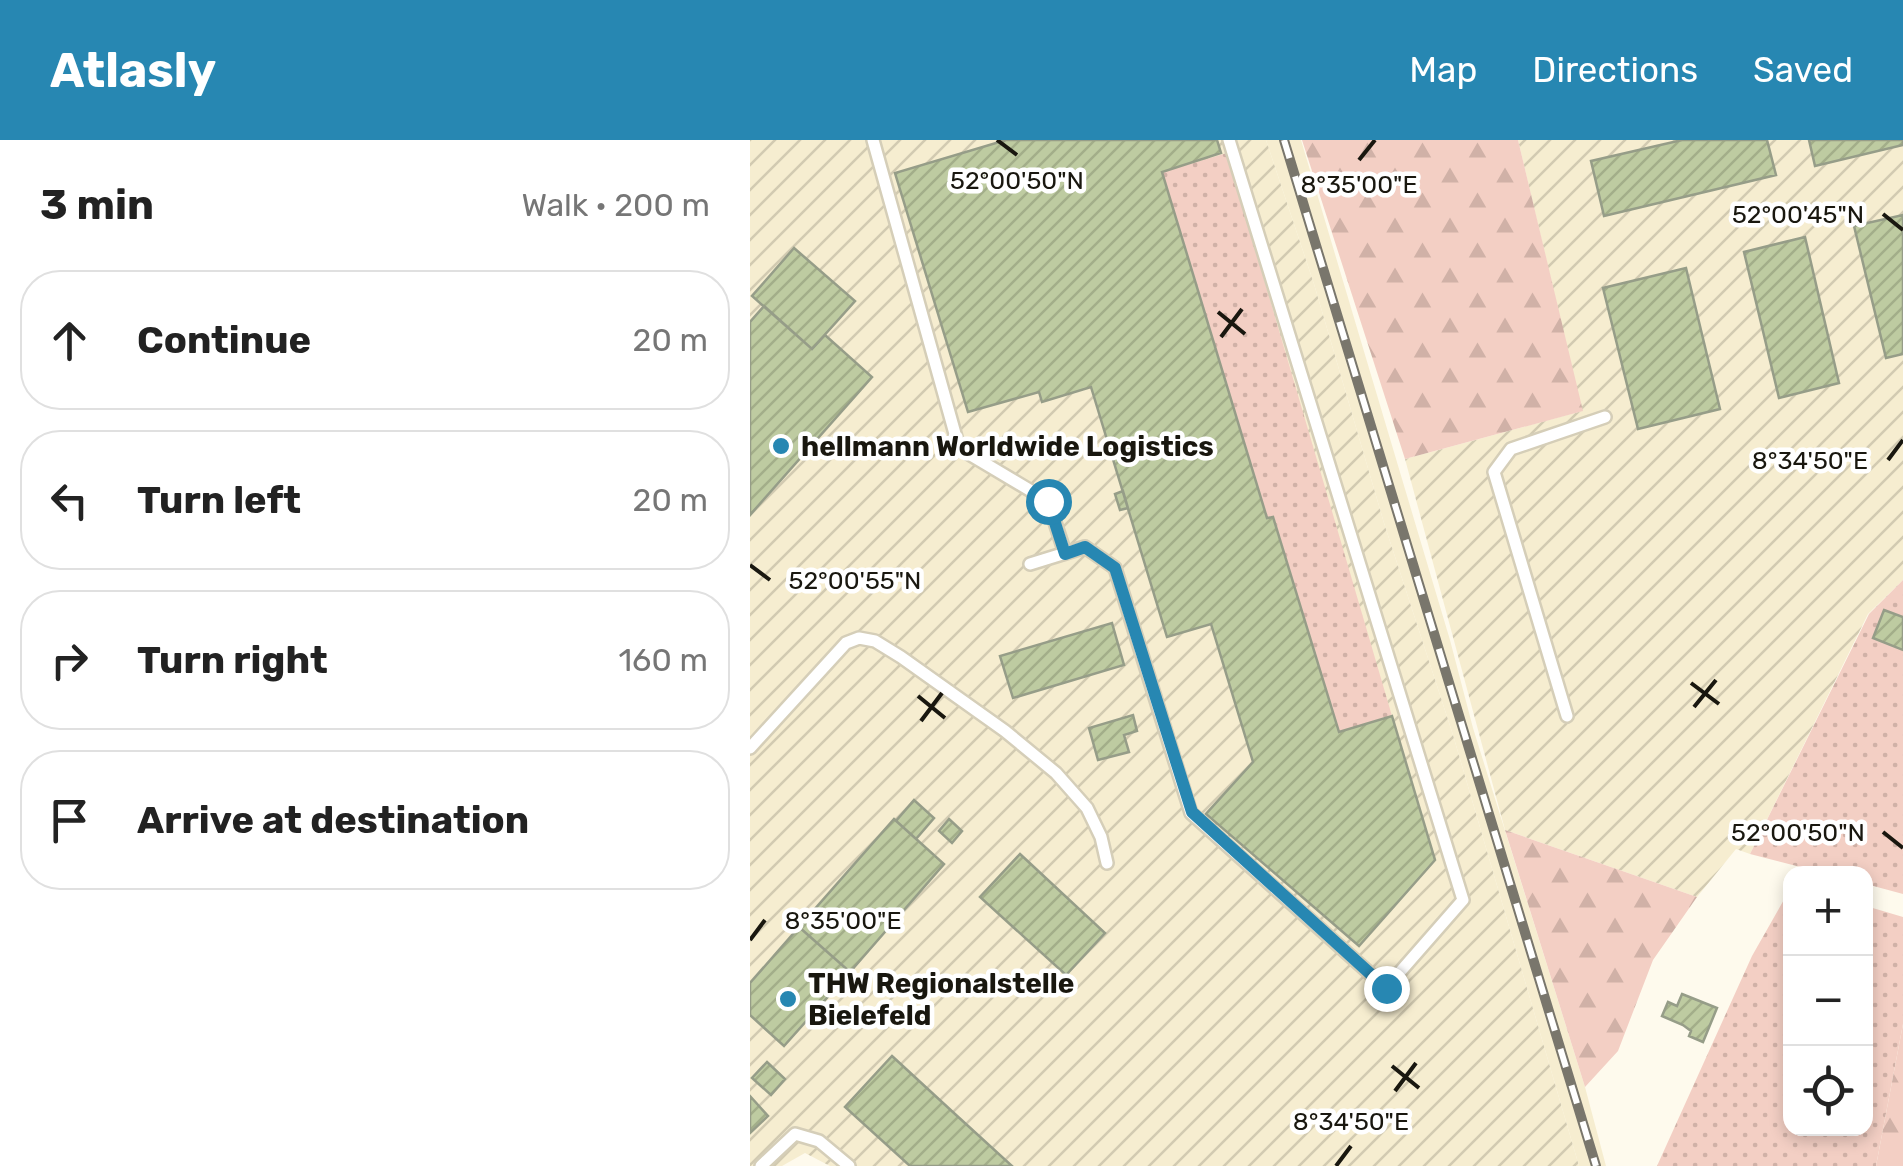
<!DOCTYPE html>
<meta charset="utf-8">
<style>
body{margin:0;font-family:Rubik,sans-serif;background:#f2f2f2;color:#222}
.controls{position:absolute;right:30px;bottom:30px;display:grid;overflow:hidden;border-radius:20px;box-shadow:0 5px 15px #0003}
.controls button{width:90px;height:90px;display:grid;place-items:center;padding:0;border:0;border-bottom:2px solid #e0e0e0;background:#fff;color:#222;font:50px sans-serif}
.stop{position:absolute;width:30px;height:30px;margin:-22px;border:8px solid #2787b2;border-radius:50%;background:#fff}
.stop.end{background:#2787b2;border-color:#fff;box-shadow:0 2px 10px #0008}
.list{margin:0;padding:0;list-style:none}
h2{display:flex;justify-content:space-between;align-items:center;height:130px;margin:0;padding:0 40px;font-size:42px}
h2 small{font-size:32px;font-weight:400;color:#767676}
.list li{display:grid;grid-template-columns:65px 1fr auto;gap:30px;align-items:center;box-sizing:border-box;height:140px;margin:0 20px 20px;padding:0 20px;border:2px solid #e0e0e0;border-radius:40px}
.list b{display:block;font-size:38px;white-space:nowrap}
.list em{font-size:32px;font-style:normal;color:#767676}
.icon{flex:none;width:55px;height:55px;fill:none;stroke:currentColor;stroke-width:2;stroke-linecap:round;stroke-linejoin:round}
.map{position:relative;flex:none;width:1153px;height:1026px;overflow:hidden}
header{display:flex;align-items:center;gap:60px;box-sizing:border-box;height:140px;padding:0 50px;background:#2787b2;color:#fff}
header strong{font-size:48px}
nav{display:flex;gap:55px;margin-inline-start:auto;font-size:35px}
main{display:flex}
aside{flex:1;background:#fff}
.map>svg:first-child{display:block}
.built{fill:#f6edd0}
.industrial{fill:url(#industrial-furrows)}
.green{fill:url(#green-dots)}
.forest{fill:url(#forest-firs)}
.building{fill:url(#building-hatch);stroke:#969d88;stroke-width:2.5}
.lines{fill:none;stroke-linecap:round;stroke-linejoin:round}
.lane-casing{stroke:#d5ceb8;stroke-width:16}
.lane{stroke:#fff;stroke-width:11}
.rail-casing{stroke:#79766c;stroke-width:10}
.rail{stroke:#fff;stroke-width:6;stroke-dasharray:19;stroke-linecap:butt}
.route{stroke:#2787b2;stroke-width:12}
.ticks{fill:none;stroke:#19170f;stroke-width:4}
.poi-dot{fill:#2787b2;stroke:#fff;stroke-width:4}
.labels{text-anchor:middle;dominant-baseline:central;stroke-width:9;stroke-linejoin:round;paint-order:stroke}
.poi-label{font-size:28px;font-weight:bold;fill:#19170f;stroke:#fff;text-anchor:start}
.ticks-label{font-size:25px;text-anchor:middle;fill:#19170f;stroke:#fff;stroke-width:9;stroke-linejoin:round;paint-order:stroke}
</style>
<header>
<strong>Atlasly</strong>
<nav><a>Map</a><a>Directions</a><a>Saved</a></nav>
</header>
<main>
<aside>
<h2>3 min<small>Walk · 200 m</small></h2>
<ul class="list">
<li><svg class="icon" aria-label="ahead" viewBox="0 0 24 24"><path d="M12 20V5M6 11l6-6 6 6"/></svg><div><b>Continue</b></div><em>20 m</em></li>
<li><svg class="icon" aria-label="left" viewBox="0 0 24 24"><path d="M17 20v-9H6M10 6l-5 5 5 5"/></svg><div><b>Turn left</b></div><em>20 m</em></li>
<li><svg class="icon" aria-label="right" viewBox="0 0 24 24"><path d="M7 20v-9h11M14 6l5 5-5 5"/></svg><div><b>Turn right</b></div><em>160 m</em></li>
<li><svg class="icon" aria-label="arrive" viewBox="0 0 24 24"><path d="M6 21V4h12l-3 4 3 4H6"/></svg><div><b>Arrive at destination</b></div></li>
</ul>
</aside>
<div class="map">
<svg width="1153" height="1026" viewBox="0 0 1153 1026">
<defs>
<pattern id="industrial-furrows" width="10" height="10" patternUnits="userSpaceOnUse" patternTransform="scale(2.5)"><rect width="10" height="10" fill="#f6edd0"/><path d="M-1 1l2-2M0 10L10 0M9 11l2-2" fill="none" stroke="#d2cab1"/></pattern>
<pattern id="green-dots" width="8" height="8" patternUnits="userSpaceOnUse" patternTransform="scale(2.5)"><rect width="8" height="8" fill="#f3cfc4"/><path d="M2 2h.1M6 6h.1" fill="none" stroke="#d0b1a7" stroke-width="1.8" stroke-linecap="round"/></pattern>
<pattern id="forest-firs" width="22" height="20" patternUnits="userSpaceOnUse" patternTransform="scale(2.5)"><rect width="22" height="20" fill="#f3cfc4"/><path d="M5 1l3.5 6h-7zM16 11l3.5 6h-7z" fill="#d0b1a7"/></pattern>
<pattern id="building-hatch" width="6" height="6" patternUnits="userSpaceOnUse" patternTransform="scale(2.5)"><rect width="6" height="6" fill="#becba1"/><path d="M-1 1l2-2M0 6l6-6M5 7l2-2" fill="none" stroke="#a3ae89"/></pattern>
</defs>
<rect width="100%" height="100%" fill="#fefaed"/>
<path class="built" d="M516 0H551L700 500 723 588 835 947 856 1026H829L703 595 634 383 564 144Z"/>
<path class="industrial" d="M0 0H516L564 144 634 383 703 595 829 1026H80L55 1013 32 1026H0Z
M768 0H1153V440L1118 474 1000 714 986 709 947 757 755 690 655 319 832 271Z"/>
<path class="green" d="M477 13 642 576 589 592 524 377 517 378 412 32Z
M1153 440V754L1116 744V734L1074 733 1000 714 1119 474Z
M1040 749V988H1116V766L1153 777V884L1126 1026H907L1002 816Z"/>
<path class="forest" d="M552 0H768L833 271 655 319Z
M755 690 947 757 903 820 868 911 835 947Z
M1153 884V1026H1126Z"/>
<path class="building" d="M256 0H467L471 13 412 32 517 378 523 377 589 592 642 576 685 720 609 806 456 674 503 622 461 484 417 497 341 247 292 262 289 252 218 272 145 33Z
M932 0H1017L1026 35 854 76 841 21Z
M1059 0H1153V5L1065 26Z
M1153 75V214L1136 218 1104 86Z
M1055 97 1089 243 1029 258 994 112Z
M44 108 105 161 62 209 2 156Z
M936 128 970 269 888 289 853 148Z
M14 166 62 209 75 195 122 237 0 375V182Z
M373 351 378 368 370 370 365 354Z
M1134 470 1153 477V510L1123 498Z
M362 483 374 525 263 558 250 516Z
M383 575 387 591 374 595 379 612 348 620 339 588Z
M164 660 184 678 166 699 146 681Z
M144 679 194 724 100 832 49 787Z
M199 679 212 691 202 703 189 691Z
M270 714 355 793 316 835 230 757Z
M49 787 100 832 34 906 0 875V843Z
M932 854 967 868 953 902 939 896 941 891 933 885 912 876 918 862 927 866Z
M142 916 205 974 262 1026H160L95 967Z
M17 922 35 939 21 955 2 938Z
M0 956 18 976 0 993Z"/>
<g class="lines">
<g class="lane-casing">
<path id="lane" d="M123 0 209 308 298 361 315 413
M280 424 335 407 365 428 441 673 636 848 713 760 479 0
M817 576 744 332 761 309 855 277
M0 608 96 503 109 498 125 501 151 517 255 591 306 633 337 668 351 697 357 723
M11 1026 45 994 69 1001 99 1026"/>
</g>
<use href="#lane" class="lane"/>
<g class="rail-casing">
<path id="rail" d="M534 0 846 1026"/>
</g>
<use href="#rail" class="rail"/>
</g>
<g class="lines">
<path class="route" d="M298 361 315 414 335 407 365 428 442 672 636 848"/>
</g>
<path class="ticks" d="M247 0 267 15M609 20 625 0M1133 74 1153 90M468 172 495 194M471 197 492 169M1138 320 1153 300M0 425 20 440M941 543 969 564M168 556 195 578M944 567 966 540M171 581 192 553M1133 692 1153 708M0 800 15 780M642 926 669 948M645 951 666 923M586 1026 601 1006"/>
<g class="poi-dot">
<circle cx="31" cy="306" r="10"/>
<circle cx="38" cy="859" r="10"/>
</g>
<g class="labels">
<g class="poi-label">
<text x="51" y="306">hellmann Worldwide Logistics</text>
<text x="58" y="843">THW Regionalstelle<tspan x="58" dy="32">Bielefeld</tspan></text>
</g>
</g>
<g class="ticks-label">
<text x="267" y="49">52°00'50"N</text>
<text x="609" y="53">8°35'00"E</text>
<text x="1048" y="83">52°00'45"N</text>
<text x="1060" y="329">8°34'50"E</text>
<text x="105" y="449">52°00'55"N</text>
<text x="1048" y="701">52°00'50"N</text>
<text x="93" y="789">8°35'00"E</text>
<text x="601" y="990">8°34'50"E</text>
</g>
</svg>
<div class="controls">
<button>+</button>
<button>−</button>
<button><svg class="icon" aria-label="locate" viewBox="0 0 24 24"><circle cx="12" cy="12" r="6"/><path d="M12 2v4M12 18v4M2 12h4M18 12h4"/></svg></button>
</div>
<div class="stop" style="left:298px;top:361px"></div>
<div class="stop end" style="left:636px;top:848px"></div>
</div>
</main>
